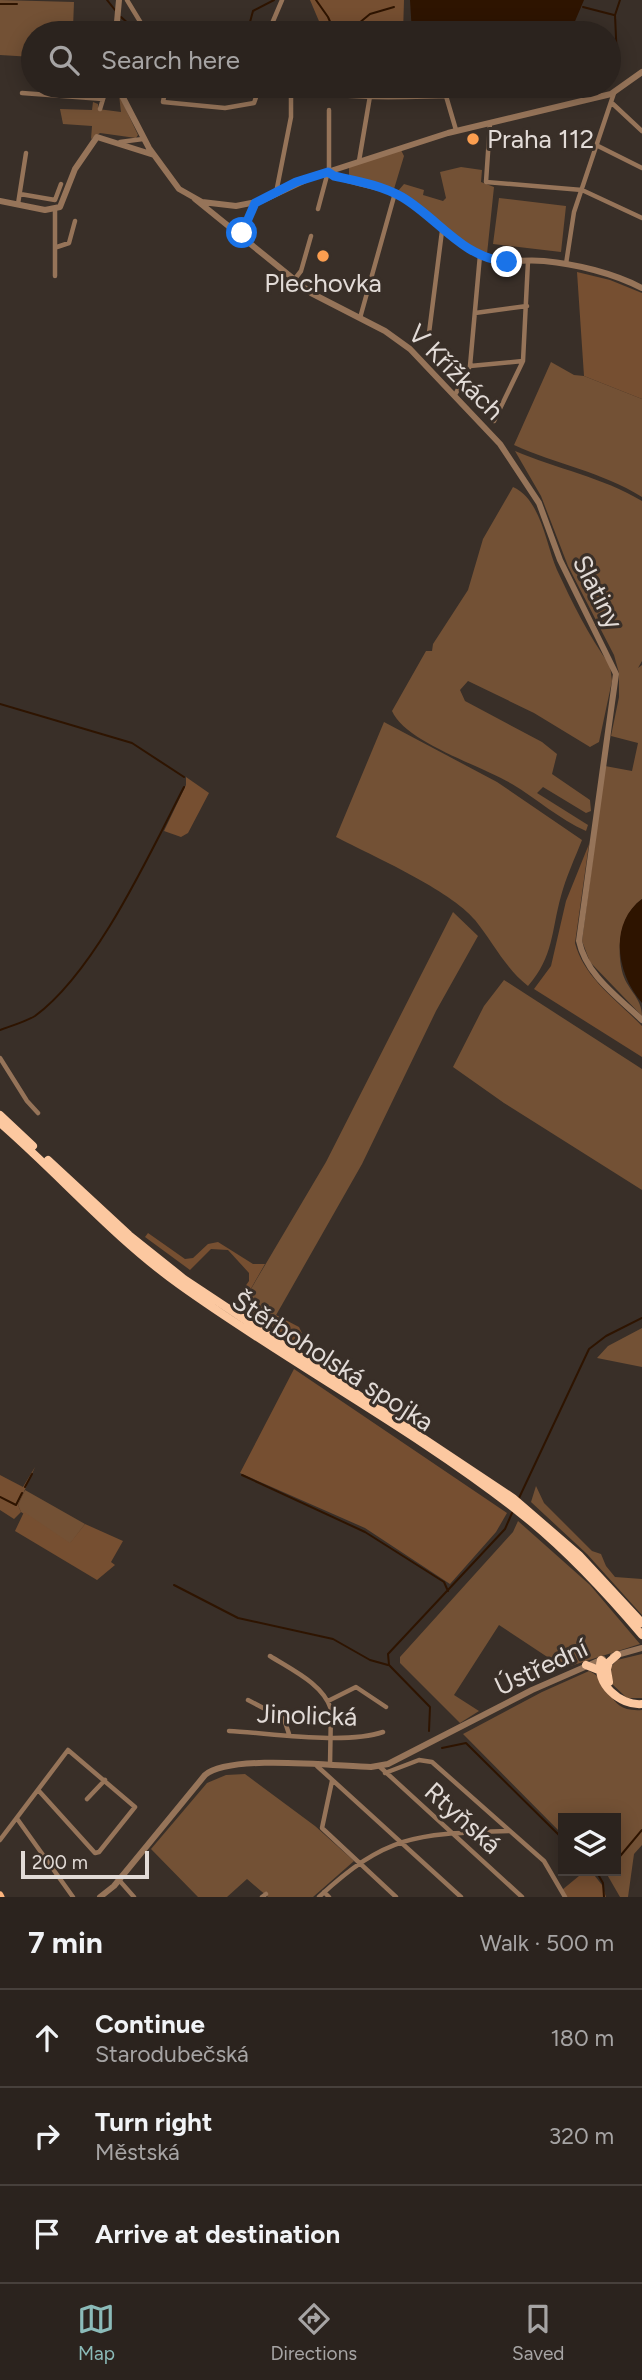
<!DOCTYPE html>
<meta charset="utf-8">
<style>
body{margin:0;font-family:Figtree,sans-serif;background:#372f2b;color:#f1f3f6}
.controls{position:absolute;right:21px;bottom:21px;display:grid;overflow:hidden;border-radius:0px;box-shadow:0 4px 18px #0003}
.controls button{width:63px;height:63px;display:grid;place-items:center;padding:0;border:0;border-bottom:2px solid #47403c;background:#2b231e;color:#f1f3f6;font:35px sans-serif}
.scale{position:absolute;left:21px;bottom:18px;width:128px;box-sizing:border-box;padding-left:7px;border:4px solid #e2dbd7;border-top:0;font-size:19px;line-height:24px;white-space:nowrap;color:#e2dbd7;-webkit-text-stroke:5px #392f28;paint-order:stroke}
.stop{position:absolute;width:21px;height:21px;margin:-16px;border:5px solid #1a73e8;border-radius:50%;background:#fff}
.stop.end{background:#1a73e8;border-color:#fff;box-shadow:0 2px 7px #0008}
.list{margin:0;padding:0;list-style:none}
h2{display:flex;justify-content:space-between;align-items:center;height:91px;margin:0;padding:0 28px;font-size:30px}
h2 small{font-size:23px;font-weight:400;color:#a6a4a4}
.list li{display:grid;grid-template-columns:46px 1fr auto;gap:21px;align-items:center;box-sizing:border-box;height:98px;padding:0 28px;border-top:2px solid #47403c}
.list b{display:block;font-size:26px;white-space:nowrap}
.list p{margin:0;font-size:23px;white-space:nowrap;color:#a6a4a4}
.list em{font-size:23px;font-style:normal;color:#a6a4a4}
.icon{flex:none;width:38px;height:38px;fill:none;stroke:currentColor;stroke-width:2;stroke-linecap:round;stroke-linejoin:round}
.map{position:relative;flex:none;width:642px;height:1897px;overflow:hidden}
.search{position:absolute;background:#2b231e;box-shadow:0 4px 18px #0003;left:21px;right:21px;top:21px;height:77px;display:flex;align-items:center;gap:18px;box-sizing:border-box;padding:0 24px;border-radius:38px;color:#a6a4a4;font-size:26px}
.sheet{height:385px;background:#2b231e}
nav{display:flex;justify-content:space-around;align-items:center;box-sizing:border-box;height:98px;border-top:2px solid #47403c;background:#2b231e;font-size:19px;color:#a6a4a4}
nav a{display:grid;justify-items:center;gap:4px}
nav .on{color:#8bbbb9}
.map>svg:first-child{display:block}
.green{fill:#735135}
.forest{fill:#764f31}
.water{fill:#2e1400}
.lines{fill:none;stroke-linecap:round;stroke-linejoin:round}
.stream{stroke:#2e1400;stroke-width:2}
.minor{stroke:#967459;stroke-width:4.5}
.tertiary{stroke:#967459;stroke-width:6}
.primary{stroke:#fbb47d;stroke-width:7}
.trunk{stroke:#fcc8a0;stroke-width:8}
.route{stroke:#1a73e8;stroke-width:9}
.poi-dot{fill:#fb9e50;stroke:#392f28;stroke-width:2.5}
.labels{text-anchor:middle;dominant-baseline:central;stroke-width:6;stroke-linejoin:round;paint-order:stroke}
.poi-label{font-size:26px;fill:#e2dbd7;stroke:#392f28;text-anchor:start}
.street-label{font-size:26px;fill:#e2dbd7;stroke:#392f28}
</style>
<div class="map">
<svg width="642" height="1897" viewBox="0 0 642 1897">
<rect width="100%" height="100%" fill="#392f28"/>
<path class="green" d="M0 0 74 2 73 28 84 33H33V57L0 55Z
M119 95 138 135 136 138 100 133 91 139 92 126 63 124 60 109 92 110 93 102 98 104V109L121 112Z
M401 150 404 156 394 189 349 177V167Z
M461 167 482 170 481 182 494 187 487 254 461 241 398 191 404 184 424 190 423 195 443 201 446 198 440 172Z
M499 198 566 206 561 252 493 244Z
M551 362 574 375 584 376 642 399V497C602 472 556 464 514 445Z
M515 451C557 469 602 477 642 501V661L638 668 642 665V899C621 914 616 946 622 971 626 989 642 997 642 1016L590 962 582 941 605 766 632 771 638 743 611 736 619 697V673L614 655 568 566 541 496Z
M513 487C541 499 546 545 557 570 572 602 589 637 610 665L612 681 599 742 590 747 534 713 468 681 460 690 465 701 542 742 557 754 552 774 590 800 591 811 586 813 543 787 537 793 588 825 586 831C559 819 537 799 512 784 482 766 405 742 392 711L426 651H432L433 644 468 590 483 539Z
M384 722 497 782 582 840C575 858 566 877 561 896 551 932 554 956 528 986 505 968 493 942 475 920 450 890 373 856 336 837Z
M453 912 478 936 436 1011 362 1164 275 1317 245 1299 326 1162Z
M504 980 642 1069V1190L504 1103 453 1067 484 1006Z
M642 1328V1367L597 1358 608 1346Z
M536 1486 544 1503 592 1551 601 1554 606 1566 615 1577 642 1579V1615L587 1554 531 1502Z
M25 1490 85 1524 70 1544 21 1512 18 1505Z
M518 1521 590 1585 640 1644 564 1668 499 1625 454 1695 479 1711 460 1723 400 1663V1657L513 1532Z
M642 1654V1698H627L612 1684 611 1667 617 1660Z
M589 1671C613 1681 605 1713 642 1710V1845L634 1854 628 1897H620L605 1871H616V1818H563V1835L463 1734 542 1692Z
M245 1774 315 1826 354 1861 313 1897H268L247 1879 227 1897H198L151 1849 207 1783 226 1775Z"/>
<path class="forest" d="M310 0H404L403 33H324Z
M577 272 610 280 642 293V399L584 376Z
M186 777 209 793 188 833 181 837 164 831 186 785Z
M589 844 575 943C584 978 618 1001 642 1026V1057L534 989 551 966 566 901Z
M148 1233 185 1259 193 1258 208 1244 218 1242 253 1264H265L245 1299 274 1317 276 1315 299 1327 302 1333 292 1341 239 1304 240 1294 249 1281V1273L228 1250 211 1249 190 1270 145 1237Z
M294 1369 507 1513 496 1532 450 1584 365 1528 240 1473Z
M35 1467 18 1505 21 1512 14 1519 0 1510V1475L23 1487Z
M24 1512 70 1543 85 1524 123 1541 111 1562 115 1565 97 1580 15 1531Z
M585 1871H591L602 1885 606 1897H564L562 1890Z"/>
<path class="water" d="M410 0H584L570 33H412Z
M642 899V1003C617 975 608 924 642 899Z"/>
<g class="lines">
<path class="stream" d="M107 0 115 10
M316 0 328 17 335 33
M0 4H17
M583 7 614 15
M121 17 139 33
M247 33 253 11 274 0
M347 33 370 14 394 7
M609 69 617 60 615 15 620 0
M0 704 132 743 184 777
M0 1030C11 1026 25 1022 35 1016 96 971 149 855 184 787
M242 1475 365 1532 444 1582 448 1591
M25 1487 32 1474
M0 1497 16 1505 22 1493
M519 1498 589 1349 606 1336 642 1318
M174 1585 238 1618 333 1639 370 1660 388 1665
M429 1731 430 1707 389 1665 388 1654 505 1529 512 1513
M442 1748 466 1743 563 1839
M616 1861 642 1830
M596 1871 603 1883 604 1897
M609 1873 610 1871"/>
<path class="minor" d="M127 0 147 33
M268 33 282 0
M166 86 163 102 225 108 254 103 260 86
M300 86C345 101 399 97 446 96L456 130
M22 93 103 99
M613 104 642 131
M100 109 107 86
M490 123 486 182 582 190 642 218
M120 142 143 139
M598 146 642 168
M359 161 370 96
M276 193 291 117V86
M20 194 55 200 61 184
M18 204 26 153
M318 209 329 168V110
M55 210V276
M240 237 255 203
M57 247 69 243 75 221
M566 264 574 212 614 93
M294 280 301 271 311 236
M475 313 527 306
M360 318 395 193
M429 333 442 231
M470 366 523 361
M456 393 470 366 480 255
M494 421 523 361 528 261
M0 1058 27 1101 38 1113
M270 1656C292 1670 323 1684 331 1709L330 1765
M248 1700 284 1719 289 1734
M328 1701 356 1687 386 1707
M229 1731C270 1733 345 1745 383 1732
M317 1766 461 1897
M379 1766 522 1897
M385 1773 419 1760 432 1762 544 1861 565 1897
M332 1781 322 1828 396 1897
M87 1799 105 1780
M18 1820 73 1897
M0 1840 68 1750 135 1807 99 1852 95 1853 39 1791
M119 1880 134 1897
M324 1892 329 1897
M262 1897 266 1894
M319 1897C388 1833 418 1834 509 1831"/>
<path class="tertiary" d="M116 33 119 0
M117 86 149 148 179 189 202 202 236 206 261 201 312 177 448 133 611 94 642 72
M328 171C339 182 377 185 394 193 429 208 449 244 485 257 505 264 524 259 544 261 576 264 613 273 642 288
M195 199 311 293 385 331 410 349 500 444 539 503 560 560 616 674 579 941C586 975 618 997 642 1020
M0 201 45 210 60 207 75 169 97 137 154 155
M613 1656 642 1648
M100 1897 114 1886 205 1775C230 1754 335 1766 371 1767L388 1764 532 1690 603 1659"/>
<path class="primary" d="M0 1895 1 1897"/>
<path class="trunk" d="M0 1115 33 1146
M0 1123C61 1176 114 1238 180 1285 290 1364 412 1428 519 1512 565 1548 604 1590 642 1635
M48 1160 129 1235 184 1279 513 1498 579 1555 642 1623
M601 1660C594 1683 620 1706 642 1704
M601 1660 606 1664 609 1682
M586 1665 601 1671
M607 1669 609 1662 617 1655"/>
</g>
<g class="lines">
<path class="route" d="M242 233 255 203 296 182 328 172 334 176C357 181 381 185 402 197 439 219 461 257 507 262"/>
</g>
<g class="poi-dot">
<circle cx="473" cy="139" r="7"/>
<circle cx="323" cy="256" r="7"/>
</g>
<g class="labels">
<g class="poi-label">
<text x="487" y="139">Praha 112</text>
<text x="323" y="283" text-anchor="middle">Plechovka</text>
</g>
<g class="street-label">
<text transform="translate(456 372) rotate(45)">V Křížkách</text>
<text transform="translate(598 592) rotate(63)">Slatiny</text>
<text transform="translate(333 1361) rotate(33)">Štěrboholská spojka</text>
<text transform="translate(541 1667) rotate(-25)">Ústřední</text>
<text transform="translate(307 1715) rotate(2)">Jinolická</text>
<text transform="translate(463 1818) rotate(42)">Rtyňská</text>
</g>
</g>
</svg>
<div class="controls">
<button><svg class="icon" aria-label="layers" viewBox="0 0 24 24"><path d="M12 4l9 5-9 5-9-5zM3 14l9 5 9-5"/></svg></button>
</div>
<div class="scale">200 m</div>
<div class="stop" style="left:242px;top:233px"></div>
<div class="stop end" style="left:507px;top:262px"></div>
<div class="search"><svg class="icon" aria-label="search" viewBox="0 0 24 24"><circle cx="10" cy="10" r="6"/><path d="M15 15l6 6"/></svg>Search here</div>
</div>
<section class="sheet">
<h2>7 min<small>Walk · 500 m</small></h2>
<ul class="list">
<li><svg class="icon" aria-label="ahead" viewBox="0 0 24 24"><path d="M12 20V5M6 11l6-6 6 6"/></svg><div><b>Continue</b><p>Starodubečská</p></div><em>180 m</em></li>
<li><svg class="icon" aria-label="right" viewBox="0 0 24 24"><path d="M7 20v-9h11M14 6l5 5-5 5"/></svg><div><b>Turn right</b><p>Městská</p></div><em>320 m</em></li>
<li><svg class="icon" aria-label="arrive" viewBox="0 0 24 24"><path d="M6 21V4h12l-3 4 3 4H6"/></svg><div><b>Arrive at destination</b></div></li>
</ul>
</section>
<nav>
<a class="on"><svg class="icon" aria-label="map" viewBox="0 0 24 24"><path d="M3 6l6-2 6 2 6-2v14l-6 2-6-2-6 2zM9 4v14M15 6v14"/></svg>Map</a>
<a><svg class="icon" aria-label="directions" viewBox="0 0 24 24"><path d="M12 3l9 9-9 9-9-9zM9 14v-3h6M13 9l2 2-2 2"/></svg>Directions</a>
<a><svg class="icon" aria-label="saved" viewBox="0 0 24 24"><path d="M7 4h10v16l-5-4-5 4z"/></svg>Saved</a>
</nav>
